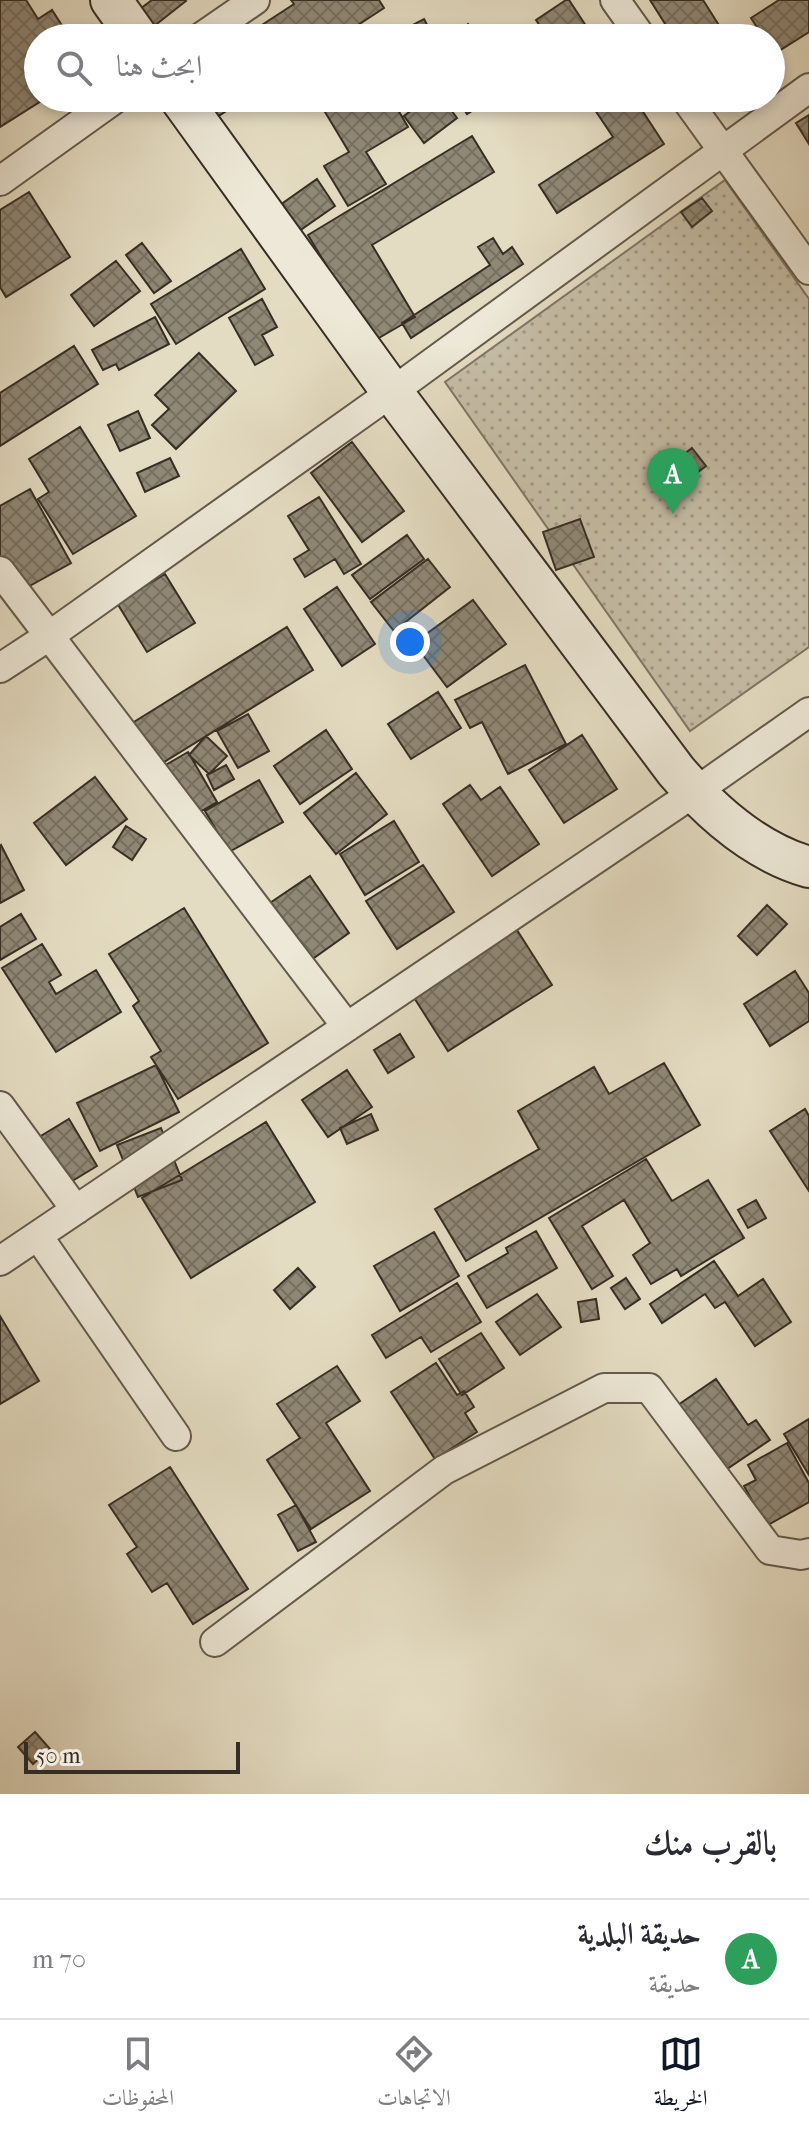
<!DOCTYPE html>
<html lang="ar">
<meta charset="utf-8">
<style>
body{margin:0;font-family:"IM FELL French Canon",Amiri,serif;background:#f7f7f7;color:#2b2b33;direction:rtl}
.scale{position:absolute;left:24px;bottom:20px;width:216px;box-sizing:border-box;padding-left:8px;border:4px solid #362e24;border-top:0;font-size:22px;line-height:28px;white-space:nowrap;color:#362e24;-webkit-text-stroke:6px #ede8d7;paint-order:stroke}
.you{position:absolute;left:410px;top:642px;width:28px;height:28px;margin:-20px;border:6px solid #fff;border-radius:50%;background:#1a73e8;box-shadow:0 0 0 12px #1a73e833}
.badge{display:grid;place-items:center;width:52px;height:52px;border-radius:50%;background:#111827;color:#fff;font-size:26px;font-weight:700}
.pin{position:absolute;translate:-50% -66px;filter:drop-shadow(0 2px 4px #0008)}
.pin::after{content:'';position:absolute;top:42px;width:28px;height:24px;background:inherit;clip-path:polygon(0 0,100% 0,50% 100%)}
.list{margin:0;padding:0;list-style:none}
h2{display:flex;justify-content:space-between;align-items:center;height:104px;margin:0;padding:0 32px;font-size:34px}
h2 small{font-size:26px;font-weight:400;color:#7c7c81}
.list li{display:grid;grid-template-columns:52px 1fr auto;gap:24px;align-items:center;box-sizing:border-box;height:120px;padding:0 32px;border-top:2px solid #e1e1e2}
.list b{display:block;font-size:30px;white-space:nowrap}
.list p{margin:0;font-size:26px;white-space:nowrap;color:#7c7c81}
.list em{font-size:26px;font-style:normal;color:#7c7c81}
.icon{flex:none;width:44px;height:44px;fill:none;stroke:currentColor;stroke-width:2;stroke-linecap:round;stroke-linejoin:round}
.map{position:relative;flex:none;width:809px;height:1794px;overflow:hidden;direction:ltr}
.search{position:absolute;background:#fff;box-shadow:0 4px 12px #0003;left:24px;right:24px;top:24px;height:88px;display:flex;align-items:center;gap:20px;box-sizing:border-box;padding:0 28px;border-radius:44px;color:#7c7c81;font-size:30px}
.sheet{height:224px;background:#fff}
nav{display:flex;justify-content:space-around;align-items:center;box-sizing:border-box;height:112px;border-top:2px solid #e1e1e2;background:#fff;font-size:22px;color:#7c7c81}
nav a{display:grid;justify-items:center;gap:4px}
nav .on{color:#111827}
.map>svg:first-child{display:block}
.park{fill:url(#park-dots);stroke:#7e7666;stroke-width:2}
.building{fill:url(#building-cross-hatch);stroke:#362e24;stroke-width:2}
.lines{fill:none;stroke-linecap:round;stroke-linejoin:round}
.minor-casing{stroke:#625a4c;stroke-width:32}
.secondary-casing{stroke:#362e24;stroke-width:44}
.minor{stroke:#ede8d7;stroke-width:28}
.secondary{stroke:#ede8d7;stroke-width:40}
</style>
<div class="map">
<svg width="809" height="1794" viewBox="0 0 809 1794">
<defs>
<pattern id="park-dots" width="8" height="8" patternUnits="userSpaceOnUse" patternTransform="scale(2)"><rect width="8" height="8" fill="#c6bea7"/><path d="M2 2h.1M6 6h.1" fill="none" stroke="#a29b88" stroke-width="1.8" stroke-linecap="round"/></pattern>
<pattern id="building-cross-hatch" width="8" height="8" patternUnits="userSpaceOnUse" patternTransform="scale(2)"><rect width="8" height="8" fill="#908876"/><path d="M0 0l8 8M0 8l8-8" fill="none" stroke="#767061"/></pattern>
</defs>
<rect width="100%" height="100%" fill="#e4dcc2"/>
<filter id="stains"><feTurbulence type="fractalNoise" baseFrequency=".0025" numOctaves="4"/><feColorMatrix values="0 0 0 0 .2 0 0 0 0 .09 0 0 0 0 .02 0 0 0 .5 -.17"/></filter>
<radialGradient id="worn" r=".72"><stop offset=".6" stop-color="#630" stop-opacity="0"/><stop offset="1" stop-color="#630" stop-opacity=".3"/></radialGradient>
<path class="park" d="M725 180 809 299V647L690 731 445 382Z"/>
<path class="building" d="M0 0H26L38 19 52 10 70 38H38V98H46L0 127Z
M152 0H185L186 1 154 26 140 9Z
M291 0H379L384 8 338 38H242L294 4Z
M566 0H569L594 38H548L536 20Z
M650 0H703L727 38H674Z
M779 0H809V32L774 54 771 49V38H764L751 18Z
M424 19 434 38H388Z
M468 24 481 34 478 38H458Z
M201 98H246L214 119Z
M327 98H391L408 127 366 152 386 184 348 206 324 166 349 152 319 102Z
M428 98H442L457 118 424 143 404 116Z
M457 98H479L483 104 467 114Z
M587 98H634L664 144 557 213 539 185 613 137Z
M809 115V144L796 123Z
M472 136 494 172 372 245 415 317 372 342 308 235Z
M317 179 335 206 299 231 280 205Z
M29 192 70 257 6 297 0 287V210Z
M702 198 712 211 692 227 681 212Z
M493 238 503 254 512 247 523 264 411 338 402 323 490 265 478 247Z
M142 243 171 281 154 293 126 255Z
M241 249 265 289 176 344 151 304Z
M116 261 140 291 94 326 71 295Z
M262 299 277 327 262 335 273 355 255 365 229 318Z
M155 317 169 344 119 370 116 364 103 370 92 350Z
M74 346 98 384 0 446V393Z
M199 353 236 391 176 449 152 425 169 409 155 395Z
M138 411 150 438 120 451 108 425Z
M80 427 136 516 73 554 38 499 49 492 29 459Z
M352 442 404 511 362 542 311 473Z
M692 448 706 466 686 481 673 463Z
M170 458 179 476 145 492 137 473Z
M30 489 71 563 17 593 0 564V506Z
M319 497 361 564 344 574 335 559 305 577 294 559 309 550 288 516Z
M580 519 594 557 556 570 543 532Z
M407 535 424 559 370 599 352 575Z
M428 559 450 587 394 631 371 602Z
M165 574 195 623 147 652 117 603Z
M337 587 375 644 342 666 304 609Z
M473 600 506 644 447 687 414 643Z
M287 627 313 670 148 772 121 730Z
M525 665 566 744 508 774 482 722 470 728 455 700Z
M438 692 461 728 411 759 388 724Z
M248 714 269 751 238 768 217 731Z
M326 730 352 769 300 804 274 766Z
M582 735 617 789 564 823 529 770Z
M206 736 227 756 209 774 189 755Z
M188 752 217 802 193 816 164 766Z
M226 765 234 779 214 790 207 775Z
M356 773 387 814 336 854 304 813Z
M95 777 127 819 66 865 34 823Z
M259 780 283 822 229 852 205 811Z
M470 785 481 800 500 787 539 844 492 876 443 804Z
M394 821 419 862 365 895 340 854Z
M126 826 146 839 132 860 113 847Z
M1 845 24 890 0 903V846Z
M423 865 454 912 397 949 366 901Z
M310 876 349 933 304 965 264 907Z
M767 905 787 924 757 955 738 936Z
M184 908 268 1043 178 1099 151 1057 161 1051 133 1006 139 1001 109 954Z
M21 914 36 939 0 960V927Z
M517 930 552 985 448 1051 413 996Z
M42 944 61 975 49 982 56 994 96 970 121 1012 56 1052 2 968Z
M795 971 809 993V1021L770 1046 744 1004Z
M400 1034 414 1057 388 1073 374 1050Z
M664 1063 700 1125 466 1261 435 1209 539 1149 518 1111 594 1067 609 1094Z
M156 1065 179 1112 100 1151 77 1103Z
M347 1070 372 1107 328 1137 302 1100Z
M805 1109 809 1116V1191L770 1131Z
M371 1114 378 1130 347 1144 340 1128Z
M69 1119 97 1166 49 1195 21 1148Z
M266 1122 315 1202 191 1278 142 1198Z
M161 1128 182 1180 138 1197 117 1145Z
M646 1159 672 1201 708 1180 744 1238 681 1276 677 1269 651 1284 633 1255 650 1243 624 1200 582 1226 613 1276 592 1289 549 1218Z
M756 1200 766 1218 748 1228 738 1210Z
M536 1231 557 1268 487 1308 468 1276 508 1253 506 1248Z
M434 1232 459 1276 400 1311 374 1266Z
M714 1261 738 1296 763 1279 791 1322 755 1346 725 1302 715 1308 705 1294 662 1323 650 1304Z
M298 1268 315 1287 290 1309 274 1290Z
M626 1278 640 1299 625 1309 611 1288Z
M457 1283 481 1322 431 1352 421 1337 386 1358 372 1335Z
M537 1294 561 1327 520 1355 496 1322Z
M596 1299 599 1319 581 1322 578 1302Z
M0 1316 39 1381 0 1404Z
M481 1333 504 1368 462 1395 439 1359Z
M436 1363 457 1395 464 1391 474 1407 465 1413 477 1432 435 1459 391 1392Z
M337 1366 360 1401 326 1423 370 1491 311 1529 267 1460 300 1438 277 1404Z
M716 1379 748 1425 756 1420 770 1440 724 1471 678 1405Z
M809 1419V1475L784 1434Z
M787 1443 809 1483V1502L766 1526 744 1486 756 1480 748 1465Z
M170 1467 248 1589 193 1624 167 1583 152 1592 127 1554 137 1547 109 1505Z
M296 1505 316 1542 298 1551 278 1515Z
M35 1732 50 1749 33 1764 18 1747Z"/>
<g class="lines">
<g class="minor-casing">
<path id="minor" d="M615 0 642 38
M200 38 255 0
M685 98 809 270
M0 181 116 98
M0 571 347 1027
M0 668 49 636 392 392 809 88
M0 1106 76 1210
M38 1236 176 1436
M0 1261 695 792 809 712
M215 1642 444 1470 604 1388H649L770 1550 801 1555 809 1553"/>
</g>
<g class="secondary-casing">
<path id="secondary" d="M111 0 138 38
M180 98 392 392 676 771C711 812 756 852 809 867"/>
</g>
<use href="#minor" class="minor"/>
<use href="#secondary" class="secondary"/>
</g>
<rect width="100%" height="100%" filter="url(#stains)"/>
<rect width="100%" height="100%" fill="url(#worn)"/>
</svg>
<div class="scale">50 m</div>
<div class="you"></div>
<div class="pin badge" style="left:673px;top:514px;background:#2e9e5b">A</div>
<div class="search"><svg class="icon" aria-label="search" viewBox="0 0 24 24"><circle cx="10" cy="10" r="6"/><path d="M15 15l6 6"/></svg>ابحث هنا</div>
</div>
<section class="sheet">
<h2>بالقرب منك<small></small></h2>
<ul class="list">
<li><span class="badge" style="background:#2e9e5b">A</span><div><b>حديقة البلدية</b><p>حديقة</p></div><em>70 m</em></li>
</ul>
</section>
<nav>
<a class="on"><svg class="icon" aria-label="map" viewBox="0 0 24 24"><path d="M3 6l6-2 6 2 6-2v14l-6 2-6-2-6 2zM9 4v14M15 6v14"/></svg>الخريطة</a>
<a><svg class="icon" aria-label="directions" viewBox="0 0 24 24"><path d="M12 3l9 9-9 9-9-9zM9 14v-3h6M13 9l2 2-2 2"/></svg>الاتجاهات</a>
<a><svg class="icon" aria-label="saved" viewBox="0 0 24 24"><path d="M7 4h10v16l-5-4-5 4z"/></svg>المحفوظات</a>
</nav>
